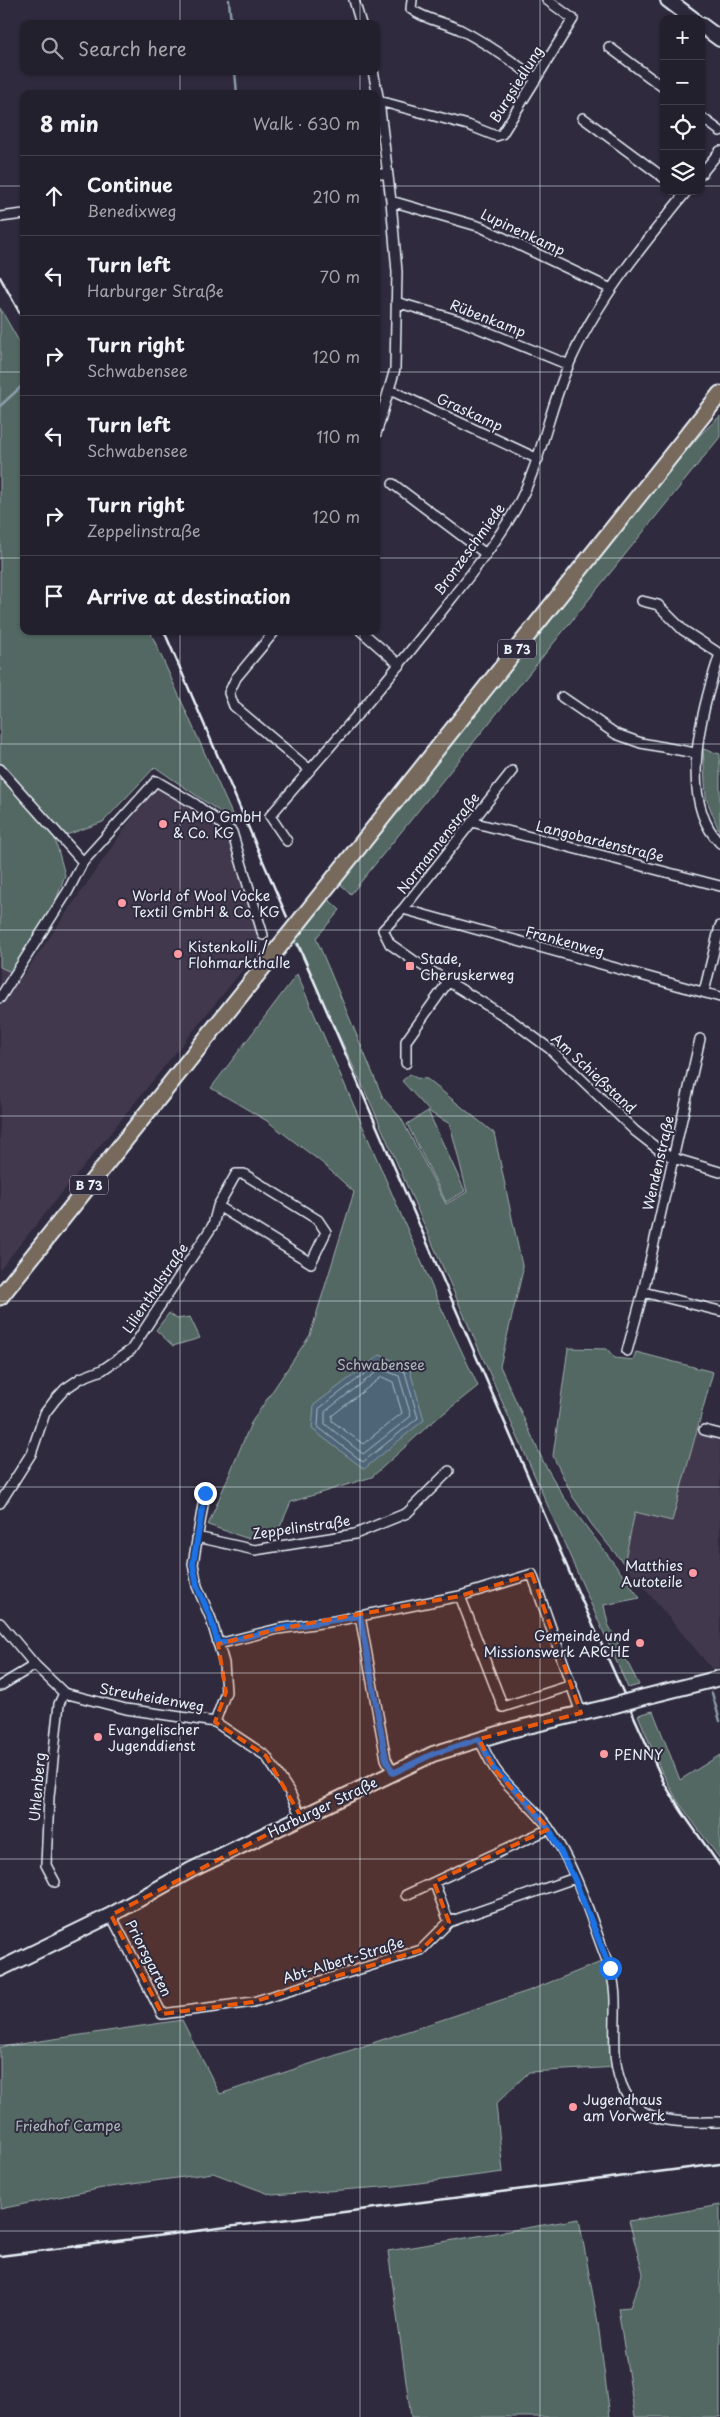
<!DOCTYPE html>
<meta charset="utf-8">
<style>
body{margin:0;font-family:"Playpen Sans",sans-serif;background:#2f2d3a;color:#f1f3f6}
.controls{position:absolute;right:15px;top:15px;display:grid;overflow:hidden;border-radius:10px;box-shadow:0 1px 4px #0004}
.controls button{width:45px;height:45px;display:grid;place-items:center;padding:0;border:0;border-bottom:1px solid #403e4a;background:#23202e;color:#f1f3f6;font:25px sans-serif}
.stop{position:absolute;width:15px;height:15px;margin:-11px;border:4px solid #1a73e8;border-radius:50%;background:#fff}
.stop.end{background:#1a73e8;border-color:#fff;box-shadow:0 1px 5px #0008}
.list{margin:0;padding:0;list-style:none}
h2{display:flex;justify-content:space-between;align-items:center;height:65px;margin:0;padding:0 20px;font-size:21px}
h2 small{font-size:16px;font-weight:400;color:#a3a3aa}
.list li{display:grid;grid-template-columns:32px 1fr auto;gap:15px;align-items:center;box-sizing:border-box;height:80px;padding:0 20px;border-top:1px solid #403e4a}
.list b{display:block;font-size:19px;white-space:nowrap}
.list p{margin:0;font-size:16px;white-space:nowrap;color:#a3a3aa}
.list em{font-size:16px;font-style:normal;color:#a3a3aa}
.icon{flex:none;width:28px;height:28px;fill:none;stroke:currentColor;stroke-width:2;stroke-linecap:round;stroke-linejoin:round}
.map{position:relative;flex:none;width:720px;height:2417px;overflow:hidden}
.search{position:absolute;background:#23202e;box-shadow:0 1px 4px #0004;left:20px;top:20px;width:360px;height:55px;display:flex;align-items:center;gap:12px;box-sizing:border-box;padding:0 18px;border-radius:10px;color:#a3a3aa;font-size:19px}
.panel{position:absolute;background:#23202e;box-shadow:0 1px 4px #0004;left:20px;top:90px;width:360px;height:545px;border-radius:10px}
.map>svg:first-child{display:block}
.built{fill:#42394e}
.green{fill:#536862;stroke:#9eacad}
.water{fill:#4d6577;stroke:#8b9dab}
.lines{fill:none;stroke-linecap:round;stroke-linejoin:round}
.shore{stroke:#aab9c4;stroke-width:1}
.stream{stroke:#8b9dab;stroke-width:2.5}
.minor-casing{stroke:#e8f1f8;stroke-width:12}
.secondary-casing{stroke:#e8f1f8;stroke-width:18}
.primary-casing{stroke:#e8f1f8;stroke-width:19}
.minor{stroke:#2f2a3d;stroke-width:9}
.secondary{stroke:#2f2a3d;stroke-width:14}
.primary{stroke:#77695c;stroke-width:15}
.rail{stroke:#e8f1f8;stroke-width:2.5}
.secondary-bridge-casing{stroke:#e8f1f8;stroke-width:18;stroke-linecap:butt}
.secondary-bridge{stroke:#2f2a3d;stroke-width:14}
.route{stroke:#1a73e8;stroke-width:6}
.marked{fill:#e8590c;fill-opacity:0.2;stroke:#e8590c;stroke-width:4;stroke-dasharray:10 6;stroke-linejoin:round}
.grid{fill:none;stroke:#e8f1f8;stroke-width:1;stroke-opacity:0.55}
.poi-dot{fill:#ff9aa2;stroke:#2f2a3d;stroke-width:2}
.labels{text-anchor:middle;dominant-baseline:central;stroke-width:4;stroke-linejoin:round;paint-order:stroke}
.shield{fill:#2f2a3d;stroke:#b0b5c0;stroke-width:1}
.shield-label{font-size:12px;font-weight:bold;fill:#e8f1f8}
.street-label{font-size:14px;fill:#e8f1f8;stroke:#2f2a3d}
.poi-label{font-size:14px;fill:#e8f1f8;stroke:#2f2a3d;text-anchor:start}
.park-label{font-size:14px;fill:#acbabc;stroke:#2f2a3d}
</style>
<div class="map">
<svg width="720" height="2417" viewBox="0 0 720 2417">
<rect width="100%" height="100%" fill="#2f2a3d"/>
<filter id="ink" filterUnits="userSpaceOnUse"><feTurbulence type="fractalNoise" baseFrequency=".02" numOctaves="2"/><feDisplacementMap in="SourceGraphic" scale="10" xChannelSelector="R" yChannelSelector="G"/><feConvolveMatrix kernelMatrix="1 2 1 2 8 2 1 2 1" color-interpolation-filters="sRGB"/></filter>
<g filter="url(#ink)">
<path class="built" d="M154 786 229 833 262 946 0 1269V967L23 976Z
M697 1432 720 1438V1668L712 1669 624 1564 635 1512 672 1521Z"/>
<path class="green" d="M0 308 24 350V631H150L236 823 155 767 103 822 55 839 65 875 53 909 13 973 0 967Z
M720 416V437L351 894 339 883 637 508 701 434Z
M703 749 720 754V833L706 798Z
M328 899 340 910 316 938 383 1098 401 1118 446 1204 467 1192 450 1124 431 1113 402 1081 410 1074 416 1078 427 1079 494 1133 523 1270 500 1366 544 1463 563 1496 640 1598 604 1605 608 1624 639 1685 628 1688 371 1104 294 940Z
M297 974 440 1305 478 1386 429 1425 372 1477 291 1502 276 1536 246 1538 208 1525 251 1423 310 1335 354 1192 321 1162 267 1121 211 1088Z
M428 1111 465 1191 446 1202 407 1124Z
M169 1313 177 1319 190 1317 200 1338 173 1346 156 1330Z
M568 1348 607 1349 615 1358 633 1360 636 1352 713 1372 672 1521 635 1512 624 1564 592 1525 573 1497 553 1456Z
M653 1711 680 1780 720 1755V1859L677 1800 660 1768 638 1715Z
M606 1960 614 1979 618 2067 529 2072 496 2104 503 2172 396 2186 272 2195 213 2173 103 2188 0 2209V2047L182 2020 220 2094 528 1991Z
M720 2205V2417H635L618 2308 630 2307 643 2273 629 2221Z
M579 2219 598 2323 610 2417H411L388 2251Z"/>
<path class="water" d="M380 1355 409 1367 424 1420 364 1469 312 1429 314 1405Z"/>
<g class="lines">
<path class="shore" d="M382 1361 405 1372 418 1418 363 1462 318 1427 319 1409Z
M381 1369 399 1376 411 1416 363 1454 325 1424V1412Z
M382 1377 393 1382 402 1413 363 1444 332 1421V1416Z"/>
<path class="stream" d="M229 0 231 24
M235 71 237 94
M0 406 24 384
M712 1693 720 1721"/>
<g class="minor-casing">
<path id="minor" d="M354 0 361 24
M412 0 411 9C425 20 445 22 461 30 488 44 512 61 536 79
M609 47 664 88
M373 71 379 101 391 201 397 272 395 369 376 434
M379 101 468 125 496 136 502 134 573 19 547 0
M701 117 720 131
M583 118 664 178
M376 174H386
M701 174 720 151
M391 201 481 227 611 289
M0 217 24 214
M396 302 461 321 569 365
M390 390 538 459
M393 484 486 554
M642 601 658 605 683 630 720 654
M275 631 236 678 229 693 234 706 310 770
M361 631 400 665
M720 654C703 705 676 799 720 843
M562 697 616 734 641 743 695 753
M0 769 83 862 68 891 0 998
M512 771 403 909 383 930 390 944 413 960 511 1020 550 1049 635 1131 658 1149 673 1158 720 1172
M472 822 720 886
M287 841 270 816C328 749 387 682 441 612 467 579 494 546 515 510 541 465 548 411 569 364 597 300 643 245 687 191
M83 862 156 781 195 804 232 832 263 935
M403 909 720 997
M704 992 720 926
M406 1063V1041L448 982
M643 1292 720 1311
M627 1351 643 1292 700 1039
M704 1430 720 1434
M205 1493 193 1564 197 1586 211 1619 224 1663 226 1692 215 1722
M0 1503 31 1454 45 1413 55 1400 65 1389 81 1378 102 1370 131 1350 213 1225 218 1206 236 1174H244L318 1220 326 1232 311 1263 218 1206
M197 1537 255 1550 355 1534 407 1513 449 1471
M460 1596 503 1707 572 1685
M360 1616 386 1759 393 1773
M0 1623 35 1665
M218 1644 278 1629 335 1621 460 1596 532 1574 581 1713
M0 1686 35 1665 64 1693 126 1709 215 1722 266 1756 289 1791 301 1817
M479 1739C484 1749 489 1760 495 1769 510 1791 533 1806 548 1827 577 1868 591 1920 609 1966 624 2005 604 2052 625 2092 644 2127 686 2122 720 2122
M55 1882 46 1865 49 1797 59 1704 64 1693
M434 1882 449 1922
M406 1895 549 1829
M111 1915 162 2014 253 2002 421 1950 449 1922 575 1878"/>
</g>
<g class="secondary-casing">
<path id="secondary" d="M668 0 693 19
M701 25 720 39
M644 1697 720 1678
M0 1969 111 1915 191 1870 433 1754 511 1730 608 1707"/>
</g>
<g class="primary-casing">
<path id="primary" d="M0 1297 720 394"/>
</g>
<use href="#minor" class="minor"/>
<use href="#secondary" class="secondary"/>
<use href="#primary" class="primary"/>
<path class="rail" d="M0 277 24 321
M164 631 287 917
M298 944 578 1592 664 1783 682 1812 720 1866
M0 2256 720 2164"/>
<g class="secondary-bridge-casing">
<path id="secondary-bridge" d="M608 1707 644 1697"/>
</g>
<use href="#secondary-bridge" class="secondary-bridge"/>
</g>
</g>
<g class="lines" filter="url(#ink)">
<path class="route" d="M205 1493 193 1564 197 1586 211 1619 218 1644 278 1629 360 1616 386 1759 393 1773 433 1754 479 1739 494 1769 527 1802 549 1829 574 1878 610 1968"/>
</g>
<path class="marked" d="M532 1574 581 1713 479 1739 494 1769 549 1829 434 1882 449 1922 421 1950 253 2002 162 2014 111 1915 301 1817 266 1756 215 1722 226 1692 218 1644 278 1629 460 1596Z"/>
<path class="grid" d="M180 0V24M360 0V24M540 0V2417M180 71V94M360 71V94M0 186H24M376 186H664M701 186H720M0 372H24M376 372H720M0 558H24M376 558H720M180 631V2417M360 631V2417M0 744H720M0 930H720M0 1116H720M0 1301H720M0 1487H720M0 1673H720M0 1859H720M0 2045H720M0 2231H720"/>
<g class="poi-dot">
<circle cx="163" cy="824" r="5"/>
<circle cx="122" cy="903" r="5"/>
<circle cx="178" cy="954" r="5"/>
<rect x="405" y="961" width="10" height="10" rx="2.5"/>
<circle cx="693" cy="1573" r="5"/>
<circle cx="640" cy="1643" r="5"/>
<circle cx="98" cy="1737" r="5"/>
<circle cx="604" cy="1754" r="5"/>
<circle cx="573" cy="2107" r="5"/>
</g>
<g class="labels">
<g class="shield">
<rect x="498" y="639.5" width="38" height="19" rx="4"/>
<rect x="70" y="1175.5" width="38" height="19" rx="4"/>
</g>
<g class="shield-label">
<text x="517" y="649">B 73</text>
<text x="89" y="1185">B 73</text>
</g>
<g class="street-label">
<text transform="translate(516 84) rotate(-58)">Burgsiedlung</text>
<text transform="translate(523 232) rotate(25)">Lupinenkamp</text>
<text transform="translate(488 318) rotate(21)">Rübenkamp</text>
<text transform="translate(470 412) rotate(25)">Graskamp</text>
<text transform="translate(469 549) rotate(-54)">Bronzeschmiede</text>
<text transform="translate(600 841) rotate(14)">Langobardenstraße</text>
<text transform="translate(438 843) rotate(-52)">Normannenstraße</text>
<text transform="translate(565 941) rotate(15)">Frankenweg</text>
<text transform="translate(594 1073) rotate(43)">Am Schießstand</text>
<text transform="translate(658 1163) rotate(-77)">Wendenstraße</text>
<text transform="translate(155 1288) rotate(-56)">Lilienthalstraße</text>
<text transform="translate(301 1527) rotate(-8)">Zeppelinstraße</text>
<text transform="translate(152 1697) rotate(10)">Streuheidenweg</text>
<text transform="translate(37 1787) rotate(-85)">Uhlenberg</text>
<text transform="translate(322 1807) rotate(-26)">Harburger Straße</text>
<text transform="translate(149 1958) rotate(63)">Priorsgarten</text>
<text transform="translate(343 1960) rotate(-17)">Abt-Albert-Straße</text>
</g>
<g class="poi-label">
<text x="173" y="816">FAMO GmbH<tspan x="173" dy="16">&amp; Co. KG</tspan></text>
<text x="132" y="895">World of Wool Vocke<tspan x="132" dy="16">Textil GmbH &amp; Co. KG</tspan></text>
<text x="188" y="946">Kistenkolli /<tspan x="188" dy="16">Flohmarkthalle</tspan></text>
<text x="420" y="958">Stade,<tspan x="420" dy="16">Cheruskerweg</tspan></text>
<text x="683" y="1565" text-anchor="end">Matthies<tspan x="683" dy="16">Autoteile</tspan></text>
<text x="630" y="1635" text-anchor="end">Gemeinde und<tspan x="630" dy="16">Missionswerk ARCHE</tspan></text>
<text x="108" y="1729">Evangelischer<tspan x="108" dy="16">Jugenddienst</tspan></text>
<text x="614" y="1754">PENNY</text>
<text x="583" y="2099">Jugendhaus<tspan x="583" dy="16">am Vorwerk</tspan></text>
</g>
<g class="park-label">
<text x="381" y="1364">Schwabensee</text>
<text x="68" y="2125">Friedhof Campe</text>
</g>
</g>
</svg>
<div class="controls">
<button>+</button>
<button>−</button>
<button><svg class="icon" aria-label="locate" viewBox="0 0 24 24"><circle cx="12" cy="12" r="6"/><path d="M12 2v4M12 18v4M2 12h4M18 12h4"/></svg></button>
<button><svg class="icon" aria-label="layers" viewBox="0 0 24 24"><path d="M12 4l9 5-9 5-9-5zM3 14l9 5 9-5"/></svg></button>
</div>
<div class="stop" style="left:610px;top:1968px"></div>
<div class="stop end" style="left:205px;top:1493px"></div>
<div class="search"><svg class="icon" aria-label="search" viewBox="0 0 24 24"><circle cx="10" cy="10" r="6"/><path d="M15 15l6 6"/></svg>Search here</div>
<section class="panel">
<h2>8 min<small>Walk · 630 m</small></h2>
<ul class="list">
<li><svg class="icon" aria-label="ahead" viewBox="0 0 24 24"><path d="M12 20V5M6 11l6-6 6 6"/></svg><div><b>Continue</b><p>Benedixweg</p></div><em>210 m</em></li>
<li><svg class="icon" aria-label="left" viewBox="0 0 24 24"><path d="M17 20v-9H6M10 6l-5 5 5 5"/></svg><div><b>Turn left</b><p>Harburger Straße</p></div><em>70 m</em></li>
<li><svg class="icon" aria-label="right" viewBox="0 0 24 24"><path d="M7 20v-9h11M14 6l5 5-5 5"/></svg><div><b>Turn right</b><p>Schwabensee</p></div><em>120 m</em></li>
<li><svg class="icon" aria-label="left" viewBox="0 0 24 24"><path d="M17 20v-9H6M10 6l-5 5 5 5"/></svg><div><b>Turn left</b><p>Schwabensee</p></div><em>110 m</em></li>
<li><svg class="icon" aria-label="right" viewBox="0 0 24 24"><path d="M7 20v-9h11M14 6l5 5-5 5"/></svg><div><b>Turn right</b><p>Zeppelinstraße</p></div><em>120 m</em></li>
<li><svg class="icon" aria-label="arrive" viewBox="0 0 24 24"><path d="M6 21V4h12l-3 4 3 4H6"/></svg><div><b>Arrive at destination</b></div></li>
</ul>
</section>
</div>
